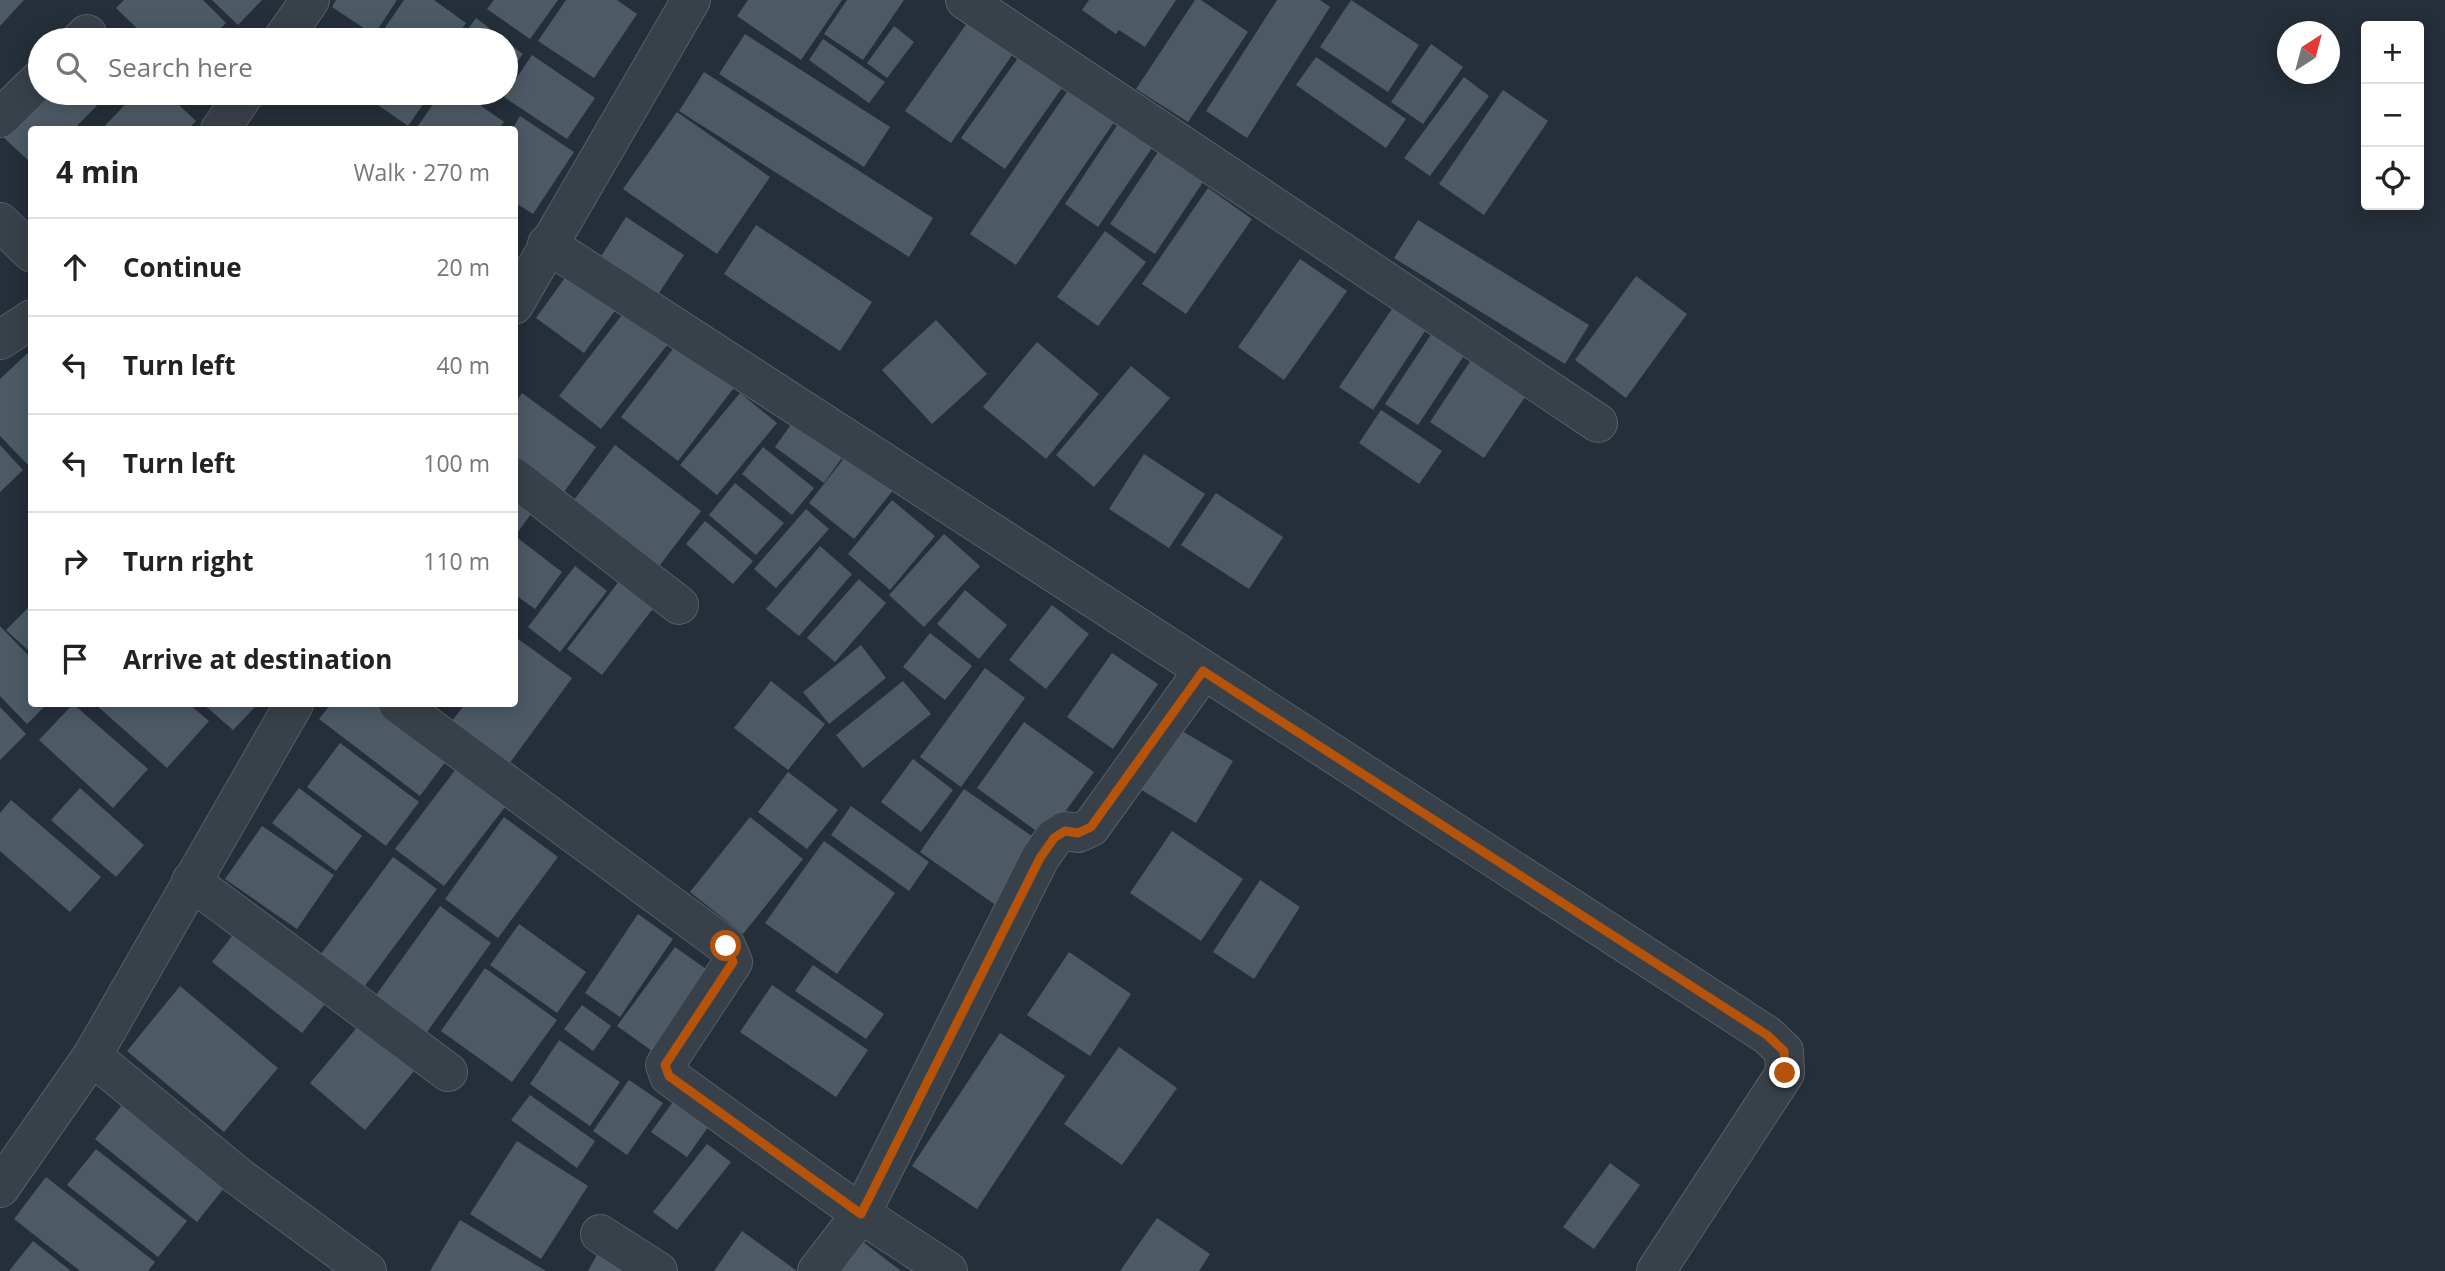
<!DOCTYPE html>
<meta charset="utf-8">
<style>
body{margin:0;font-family:"Open Sans",sans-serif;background:#f2f2f2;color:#222}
.controls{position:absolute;right:21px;top:21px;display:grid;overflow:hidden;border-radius:7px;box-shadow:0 4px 18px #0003}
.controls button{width:63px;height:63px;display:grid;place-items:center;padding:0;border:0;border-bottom:2px solid #e0e0e0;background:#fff;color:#222;font:35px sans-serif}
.compass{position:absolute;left:2277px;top:21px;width:63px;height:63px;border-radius:50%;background:#fff;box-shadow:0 4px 18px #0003;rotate:36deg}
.stop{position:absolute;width:21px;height:21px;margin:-16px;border:5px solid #b45309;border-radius:50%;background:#fff}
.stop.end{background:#b45309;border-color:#fff;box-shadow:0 2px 7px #0008}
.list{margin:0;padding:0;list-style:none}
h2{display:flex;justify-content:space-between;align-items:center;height:91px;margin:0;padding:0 28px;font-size:30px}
h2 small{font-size:23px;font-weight:400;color:#767676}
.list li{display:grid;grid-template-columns:46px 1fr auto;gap:21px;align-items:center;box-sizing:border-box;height:98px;padding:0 28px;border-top:2px solid #e0e0e0}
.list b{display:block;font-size:26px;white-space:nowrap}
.list em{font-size:23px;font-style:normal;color:#767676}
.icon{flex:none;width:38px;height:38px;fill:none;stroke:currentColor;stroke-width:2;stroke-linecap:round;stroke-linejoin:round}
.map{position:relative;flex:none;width:2445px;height:1271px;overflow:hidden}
.search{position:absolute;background:#fff;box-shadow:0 4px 18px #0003;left:28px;top:28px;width:490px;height:77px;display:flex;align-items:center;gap:18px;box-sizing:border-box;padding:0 24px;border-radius:38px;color:#767676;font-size:26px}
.panel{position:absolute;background:#fff;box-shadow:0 4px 18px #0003;left:28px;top:126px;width:490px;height:581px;border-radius:7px}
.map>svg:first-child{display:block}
.building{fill:#4d5a65}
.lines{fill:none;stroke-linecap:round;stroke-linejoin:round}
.minor-casing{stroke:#565f68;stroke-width:40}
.tertiary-casing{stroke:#565f68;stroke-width:40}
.minor{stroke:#38414a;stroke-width:38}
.tertiary{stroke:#38414a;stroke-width:38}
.route{stroke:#b45309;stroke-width:9}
</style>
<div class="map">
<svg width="2445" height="1271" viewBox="0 0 2445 1271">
<rect width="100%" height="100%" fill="#252f39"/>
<path class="building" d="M0 0H24L0 26Z
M124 0H203L226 23 210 40H149L116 8Z
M212 0H262L238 25Z
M336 0H397L374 35 332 7Z
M404 0H434L466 23 454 40H387L380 35Z
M494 0H558L530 39 487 9Z
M566 0H617L637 14 594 78 538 41Z
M748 0H842L801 60 737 16Z
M847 0H904L863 60 824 34Z
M1089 0H1176L1145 47 1119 30 1116 34 1082 10Z
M1195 0H1201L1248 32 1188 122 1136 89Z
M1277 0H1320L1330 7 1247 138 1206 111Z
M1351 0 1419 45 1388 92 1320 47Z
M476 18 505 40H460Z
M970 19 1015 51 951 143 905 111Z
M894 26 914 42 887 78 867 63Z
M745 34 890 127 864 167 719 74Z
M823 39 885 82 869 103 809 60Z
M506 41 523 54 506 76Z
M1431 44 1463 67 1423 124 1391 102Z
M532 55 595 98 567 139 504 97Z
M1316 57 1406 119 1386 148 1296 85Z
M1018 58 1062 88 1005 169 961 138Z
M704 72 933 218 909 257 679 111Z
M1464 77 1489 96 1430 176 1404 158Z
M1071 86 1117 118 1016 265 970 234Z
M1503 90 1548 121 1484 215 1439 184Z
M40 93H109L73 130H32V164L0 134Z
M136 93H166L196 121 187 130H101Z
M361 93H431L408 126Z
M441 93H463L504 122 498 130H415Z
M677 112 770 177 717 254 623 189Z
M520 116 574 152 533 214 514 202V130H512Z
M1120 121 1154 145 1098 227 1065 204Z
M1158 152 1203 182 1155 254 1110 224Z
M1208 188 1252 219 1186 314 1142 284Z
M626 217 684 255 657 296 600 258Z
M1418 220 1589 325 1565 364 1394 258Z
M756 225 872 302 840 351 724 274Z
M1105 231 1146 262 1098 326 1057 297Z
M1300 259 1347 291 1284 380 1238 347Z
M572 268 620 304 584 353 536 318Z
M1636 276 1687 314 1626 398 1575 360Z
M1394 306 1427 328 1373 410 1339 387Z
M625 311 668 344 601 429 559 396Z
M936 320 987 374 932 424 882 370Z
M1436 327 1469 348 1418 425 1385 404Z
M679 341 736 385 678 461 621 417Z
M1037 342 1099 394 1046 459 983 407Z
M32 349V469L0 436V379Z
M1475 354 1529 391 1484 458 1430 422Z
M1131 366 1170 398 1094 487 1056 455Z
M522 393 596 447 564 492 514 457V404Z
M740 393 777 423 717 495 680 465Z
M1381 410 1442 451 1419 484 1359 443Z
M797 416 846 452 824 483 775 447Z
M0 445 23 470 0 492Z
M615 445 701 511 654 573 568 508Z
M763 447 814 488 792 515 742 474Z
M849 452 894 489 854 539 809 503Z
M1144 454 1205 494 1169 548 1109 509Z
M514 481 541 500 515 536 562 572 535 609 514 594Z
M735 483 784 523 756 555 709 515Z
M1216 493 1283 537 1249 589 1181 545Z
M892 500 935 536 890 590 848 554Z
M806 509 829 529 776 588 754 569Z
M705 521 753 561 733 584 686 544Z
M944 534 980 566 924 627 889 595Z
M820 546 852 574 799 636 766 609Z
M575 566 607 591 560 652 528 627Z
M623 576 658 602 602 675 567 649Z
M859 579 886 603 835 662 807 638Z
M965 590 1007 625 979 659 937 624Z
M32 604V654L6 630Z
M1052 605 1089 634 1046 689 1009 660Z
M0 626 32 659V704H47L27 724 0 696Z
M930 633 972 666 945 700 903 667Z
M514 636 572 678 509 764 452 721 465 704H514Z
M861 645 886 678 829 724 803 692Z
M1112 653 1158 684 1113 749 1067 717Z
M985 668 1025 698 961 787 920 757Z
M771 681 825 724 788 770 734 728Z
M903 681 931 714 863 768 836 735Z
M73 704 148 769 113 808 39 740Z
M95 704H189L209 721 167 768Z
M203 704H258L233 730Z
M331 704H379L449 757 420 796 319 719Z
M0 707 26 734 0 760Z
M1024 722 1094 772 1046 838 977 788Z
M1177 728 1233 761 1196 823 1140 789Z
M340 743 419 802 386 846 307 787Z
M913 759 953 790 921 832 881 802Z
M456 769 505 807 444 886 395 849Z
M788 772 838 810 807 849 758 812Z
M80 788 144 845 116 877 51 820Z
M299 788 362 836 336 871 272 823Z
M964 789 1042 843 997 906 920 852Z
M11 800 101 877 70 912 0 851V813Z
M851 806 929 862 909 891 831 835Z
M504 817 558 857 498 938 445 899Z
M750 817 803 859 743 934 690 892Z
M262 826 334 875 297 929 225 879Z
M1172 831 1243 879 1201 941 1130 893Z
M824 841 895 893 837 974 765 923Z
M393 857 437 889 364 987 321 954Z
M1260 880 1300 907 1254 979 1213 952Z
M440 906 491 943 427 1032 376 995Z
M638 914 673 939 620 1017 585 993Z
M242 923 332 995 302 1033 212 962Z
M519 924 586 972 557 1013 490 965Z
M675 947 716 976 659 1056 617 1026Z
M1069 952 1131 994 1090 1056 1027 1015Z
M813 965 884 1014 866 1039 795 991Z
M485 968 557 1020 512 1082 441 1031Z
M772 985 868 1050 836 1097 740 1032Z
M180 986 278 1068 224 1132 127 1051Z
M582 1005 611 1026 593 1051 564 1029Z
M365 1018 420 1064 365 1130 310 1083Z
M1000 1033 1065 1076 977 1209 912 1166Z
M559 1040 620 1082 590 1126 530 1084Z
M1119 1047 1177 1088 1122 1165 1064 1124Z
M629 1080 663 1103 627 1155 593 1131Z
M130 1095 232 1178 197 1222 95 1139Z
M530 1095 595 1141 577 1168 511 1120Z
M675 1099 711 1123 687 1157 651 1132Z
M517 1141 588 1186 541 1259 470 1214Z
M707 1144 731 1162 677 1230 653 1212Z
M96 1149 187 1221 158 1257 67 1185Z
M1610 1163 1640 1185 1594 1249 1563 1227Z
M46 1177 155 1262 148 1271H80L14 1219Z
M1157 1218 1210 1254 1199 1271H1120Z
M460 1220 546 1271H430Z
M742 1231 797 1271H714Z
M858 1238 901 1271H833Z
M33 1241 71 1271H9Z
M598 1253 627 1271H588Z"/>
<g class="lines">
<g class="minor-casing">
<path id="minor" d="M965 0 1598 423
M81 40 87 34
M282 40 310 0
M0 118 40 79
M220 130 245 93
M0 222 32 253
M547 244 1767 1035 1784 1051 1785 1073 1656 1271
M0 340 32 319
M514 477 679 605
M398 704 726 946 733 962 665 1065 669 1076 861 1214 948 1271
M191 881 448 1072
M92 1056 239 1177 367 1271
M600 1234 658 1271
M817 1271 861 1214 1040 858 1054 838 1065 831 1078 833 1091 827 1203 671"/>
</g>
<g class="tertiary-casing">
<path id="tertiary" d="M514 305 691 0
M0 1188 92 1056 294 704"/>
</g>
<use href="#minor" class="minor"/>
<use href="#tertiary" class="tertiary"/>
</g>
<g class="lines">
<path class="route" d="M726 946 733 962 665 1065 669 1076 861 1214 1040 858 1054 838 1065 831 1078 833 1091 827 1203 671 1767 1035 1784 1051 1785 1073"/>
</g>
</svg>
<div class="controls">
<button>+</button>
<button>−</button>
<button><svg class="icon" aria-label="locate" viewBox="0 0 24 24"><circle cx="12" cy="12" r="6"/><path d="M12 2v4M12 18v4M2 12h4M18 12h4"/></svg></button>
</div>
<svg class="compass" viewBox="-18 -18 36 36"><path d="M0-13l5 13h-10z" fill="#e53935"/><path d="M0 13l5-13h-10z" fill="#767676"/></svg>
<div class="stop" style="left:726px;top:946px"></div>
<div class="stop end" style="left:1785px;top:1073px"></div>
<div class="search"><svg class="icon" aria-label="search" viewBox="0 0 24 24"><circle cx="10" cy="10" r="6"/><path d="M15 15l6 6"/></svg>Search here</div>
<section class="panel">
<h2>4 min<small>Walk · 270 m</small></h2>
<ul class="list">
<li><svg class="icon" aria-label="ahead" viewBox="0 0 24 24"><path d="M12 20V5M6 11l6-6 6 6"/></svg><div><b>Continue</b></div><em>20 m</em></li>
<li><svg class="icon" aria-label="left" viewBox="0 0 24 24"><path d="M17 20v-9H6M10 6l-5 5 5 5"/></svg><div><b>Turn left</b></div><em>40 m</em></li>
<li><svg class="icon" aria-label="left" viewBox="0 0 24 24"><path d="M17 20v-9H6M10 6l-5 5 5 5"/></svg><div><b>Turn left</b></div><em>100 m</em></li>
<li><svg class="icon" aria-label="right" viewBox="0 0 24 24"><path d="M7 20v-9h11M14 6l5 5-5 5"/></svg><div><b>Turn right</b></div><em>110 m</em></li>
<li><svg class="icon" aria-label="arrive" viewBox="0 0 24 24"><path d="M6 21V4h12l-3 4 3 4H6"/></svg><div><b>Arrive at destination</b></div></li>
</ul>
</section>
</div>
